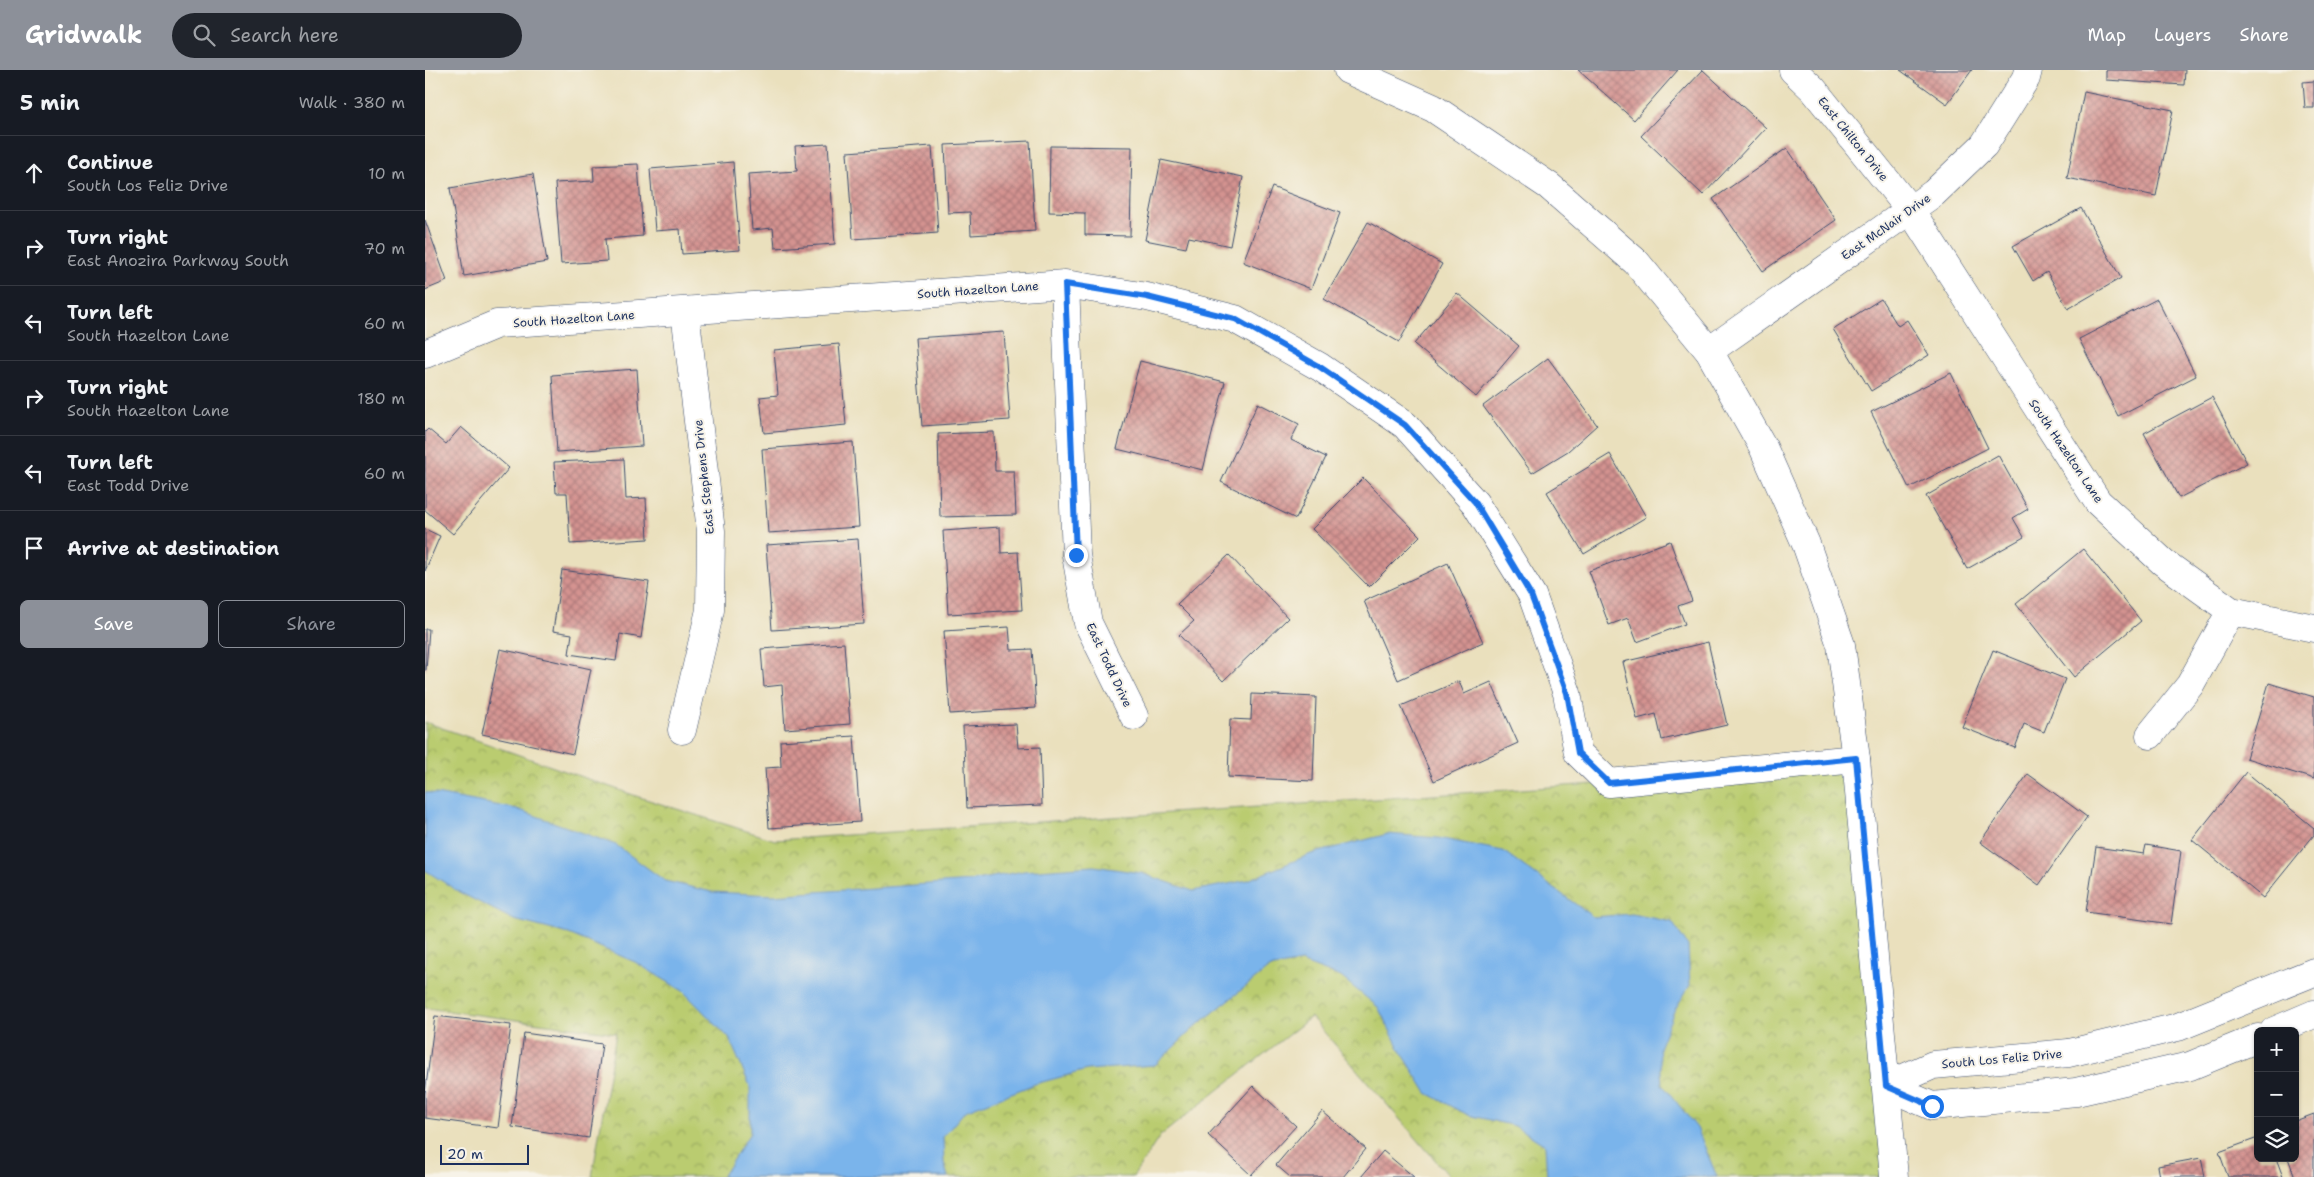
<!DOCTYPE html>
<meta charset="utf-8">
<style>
body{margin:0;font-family:"Shantell Sans",sans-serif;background:#20242c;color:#f1f3f6}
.controls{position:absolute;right:15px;bottom:15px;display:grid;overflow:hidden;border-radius:8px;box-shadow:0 1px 4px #0004}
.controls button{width:45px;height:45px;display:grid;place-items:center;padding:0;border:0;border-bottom:1px solid #363941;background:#171b24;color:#f1f3f6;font:25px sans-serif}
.scale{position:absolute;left:15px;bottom:12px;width:89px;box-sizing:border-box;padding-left:5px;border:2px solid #1b2f5e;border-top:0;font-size:14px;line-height:18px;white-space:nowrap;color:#1b2f5e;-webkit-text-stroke:4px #f7f3e8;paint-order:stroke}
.stop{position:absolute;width:15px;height:15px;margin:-11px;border:4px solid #1a73e8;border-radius:50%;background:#fff}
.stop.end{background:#1a73e8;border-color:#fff;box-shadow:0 1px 5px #0008}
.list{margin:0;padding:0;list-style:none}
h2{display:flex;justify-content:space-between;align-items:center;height:65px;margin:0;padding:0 20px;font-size:21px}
h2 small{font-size:16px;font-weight:400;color:#9ea1a6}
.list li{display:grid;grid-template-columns:32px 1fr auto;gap:15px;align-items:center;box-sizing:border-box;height:75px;padding:0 20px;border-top:1px solid #363941}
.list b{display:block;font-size:19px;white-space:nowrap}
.list p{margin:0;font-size:16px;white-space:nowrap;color:#9ea1a6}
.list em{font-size:16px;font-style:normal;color:#9ea1a6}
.actions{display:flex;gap:10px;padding:15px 20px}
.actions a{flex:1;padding:11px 0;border:1px solid #8c9099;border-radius:8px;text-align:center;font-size:18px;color:#8c9099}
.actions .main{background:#8c9099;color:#fff}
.icon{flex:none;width:28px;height:28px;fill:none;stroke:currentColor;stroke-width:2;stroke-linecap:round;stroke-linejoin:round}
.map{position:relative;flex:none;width:1889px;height:1107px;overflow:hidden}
header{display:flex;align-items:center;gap:30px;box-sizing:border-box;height:70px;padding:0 25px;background:#8c9099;color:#fff}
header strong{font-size:24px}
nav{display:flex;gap:28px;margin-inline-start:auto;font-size:18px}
.search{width:350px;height:45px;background:#20242c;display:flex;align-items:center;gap:12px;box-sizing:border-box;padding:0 18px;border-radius:28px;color:#9ea1a6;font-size:19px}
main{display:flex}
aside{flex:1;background:#171b24}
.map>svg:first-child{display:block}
.park{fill:url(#park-crowns);stroke:#6a7e67}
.water{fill:#7ab4eb;stroke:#4a72a4}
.building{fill:url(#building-cross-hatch)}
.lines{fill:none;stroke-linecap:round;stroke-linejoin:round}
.street-casing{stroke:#3a4a6c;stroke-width:29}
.secondary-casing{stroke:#3a4a6c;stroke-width:29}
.street{stroke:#fff;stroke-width:28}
.secondary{stroke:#fff;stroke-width:28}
.route{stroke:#1a73e8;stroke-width:6}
.labels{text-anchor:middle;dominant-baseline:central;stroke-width:4;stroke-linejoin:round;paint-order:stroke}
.street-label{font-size:12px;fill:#1b2f5e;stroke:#f7f3e8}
</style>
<header>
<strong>Gridwalk</strong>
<div class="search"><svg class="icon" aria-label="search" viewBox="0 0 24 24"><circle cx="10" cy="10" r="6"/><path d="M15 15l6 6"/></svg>Search here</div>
<nav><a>Map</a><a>Layers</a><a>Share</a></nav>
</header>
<main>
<aside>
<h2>5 min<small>Walk · 380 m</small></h2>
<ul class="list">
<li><svg class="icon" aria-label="ahead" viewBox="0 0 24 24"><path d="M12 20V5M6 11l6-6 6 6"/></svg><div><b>Continue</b><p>South Los Feliz Drive</p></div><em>10 m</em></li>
<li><svg class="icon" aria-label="right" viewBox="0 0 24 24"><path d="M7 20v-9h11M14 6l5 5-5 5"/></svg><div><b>Turn right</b><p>East Anozira Parkway South</p></div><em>70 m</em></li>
<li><svg class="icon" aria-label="left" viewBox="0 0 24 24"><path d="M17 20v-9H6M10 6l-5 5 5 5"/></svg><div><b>Turn left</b><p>South Hazelton Lane</p></div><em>60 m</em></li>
<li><svg class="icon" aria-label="right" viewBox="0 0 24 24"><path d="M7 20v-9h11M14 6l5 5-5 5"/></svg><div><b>Turn right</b><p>South Hazelton Lane</p></div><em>180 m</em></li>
<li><svg class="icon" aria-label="left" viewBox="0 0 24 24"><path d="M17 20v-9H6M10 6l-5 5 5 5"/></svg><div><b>Turn left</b><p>East Todd Drive</p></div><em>60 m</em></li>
<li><svg class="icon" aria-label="arrive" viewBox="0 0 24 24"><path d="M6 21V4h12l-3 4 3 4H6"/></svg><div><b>Arrive at destination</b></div></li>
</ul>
<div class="actions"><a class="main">Save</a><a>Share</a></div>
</aside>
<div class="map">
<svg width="1889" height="1107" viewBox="0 0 1889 1107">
<defs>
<pattern id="park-crowns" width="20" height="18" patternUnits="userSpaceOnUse" patternTransform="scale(1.25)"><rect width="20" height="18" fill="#bacc70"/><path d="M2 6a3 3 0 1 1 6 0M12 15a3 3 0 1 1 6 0" fill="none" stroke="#96a65f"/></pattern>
<pattern id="building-cross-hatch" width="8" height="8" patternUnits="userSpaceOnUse" patternTransform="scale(1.25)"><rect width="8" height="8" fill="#d49390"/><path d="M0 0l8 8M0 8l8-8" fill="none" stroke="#ab7879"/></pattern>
</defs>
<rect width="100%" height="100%" fill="#f7f3e8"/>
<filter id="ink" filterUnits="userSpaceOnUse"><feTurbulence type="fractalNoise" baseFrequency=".02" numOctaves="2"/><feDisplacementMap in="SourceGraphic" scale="10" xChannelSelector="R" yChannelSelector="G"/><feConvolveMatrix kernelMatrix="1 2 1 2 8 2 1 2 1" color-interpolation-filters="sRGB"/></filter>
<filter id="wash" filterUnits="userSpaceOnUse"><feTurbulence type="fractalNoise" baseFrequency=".0096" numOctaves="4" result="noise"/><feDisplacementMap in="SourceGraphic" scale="20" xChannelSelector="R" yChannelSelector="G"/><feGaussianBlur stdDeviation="1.12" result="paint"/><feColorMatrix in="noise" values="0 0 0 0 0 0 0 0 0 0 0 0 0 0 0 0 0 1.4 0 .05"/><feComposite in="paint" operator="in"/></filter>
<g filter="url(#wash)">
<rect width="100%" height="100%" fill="#eae0bd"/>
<path class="park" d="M0 652 214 727 350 770 1184 713 1431 689 1469 1107H1025L886 947 735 1066 708 1107H167L191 963 0 938Z"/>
<path class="water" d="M0 722 92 739 191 775 240 811 287 822 348 825 546 811 599 801 669 796 716 803 768 821 823 810 886 784 963 764 1013 768 1078 781 1168 847 1207 844 1247 852 1263 876 1265 915 1249 941 1234 978 1237 1014 1272 1058 1292 1107H1122L1120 1075 1090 1056 1043 1045 1002 1023 974 978 953 937 916 907 876 892 844 898 770 957 730 995 662 1000 610 1014 540 1041 518 1067 519 1093 523 1107H297L325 1063V1016L304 968 258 921 210 892 144 864 89 850 34 822 0 800Z"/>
<g id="blocks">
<path class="building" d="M1153 0H1253L1209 50Z
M1278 0 1341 58 1278 125 1216 66Z
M1475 0H1547L1522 34Z
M1681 0H1760L1759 15 1681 10Z
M1889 11V38H1880L1878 12Z
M1659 22 1748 40 1731 126 1642 108Z
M605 71 610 161 546 165 545 142 523 143 520 75Z
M403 74 410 174 350 178 348 158 327 160 323 104 372 101 370 76Z
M507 76 513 163 428 169 422 82Z
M625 76 707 77 705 166 660 165V143L624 142Z
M1362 78 1411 150 1338 201 1288 129Z
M736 90 818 107 805 176 764 167 761 178 720 170Z
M308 92 315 180 257 184 255 159 230 161 225 99Z
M213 94 218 166 180 169 182 191 136 194 130 113 169 111 168 96Z
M108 104 122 192 39 206 25 118Z
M847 117 915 143 886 219 818 192Z
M1656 138 1696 208 1643 239 1622 202 1608 211 1588 176Z
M0 150 22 211 0 220Z
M943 152 1017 194 974 272 899 229Z
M1032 223 1094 276 1051 327 989 274Z
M1456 229 1473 256 1482 250 1504 285 1446 321 1408 259Z
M1732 229 1771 306 1693 346 1654 269Z
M579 262 585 350 497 356 490 268Z
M414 274 421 355 339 363 335 327 353 325 349 280Z
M1123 288 1172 355 1143 381 1107 403 1058 336Z
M715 291 800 312 778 400 692 379Z
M212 299 217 376 132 382 127 305Z
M1526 303 1563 378 1484 418 1446 342Z
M1787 327 1822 393 1754 428 1719 363Z
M833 333 874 354 866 370 901 387 871 449 796 412Z
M36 357 84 398 28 464 0 440V362L3 359 21 374Z
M569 362 570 401H589L591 445 515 447 513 364Z
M428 372 434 457 343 463 337 379Z
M1185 384 1221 447 1159 484 1122 422Z
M1573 385 1603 439 1588 448 1599 467 1542 499 1501 426Z
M199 389 201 429 221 428 223 469 145 474 142 423H131L129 392Z
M938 408 995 466 944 517 887 459Z
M575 457 576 483 593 482 597 540 523 544 518 461Z
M0 459 15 466 0 501Z
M433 469 439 554 347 560 341 475Z
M1245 471 1267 531 1253 536 1260 554 1212 572 1203 548 1184 555 1164 501Z
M1658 479 1716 551 1649 607 1591 534Z
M804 485 863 548 798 611 754 565 769 551 752 534Z
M1023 493 1058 572 973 610 939 531Z
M137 500 224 512 216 568 195 564 191 591 144 584 147 564 128 561Z
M584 557 586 580 607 579 611 638 525 644 519 561Z
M0 559H4L1 600H0Z
M1283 572 1302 655 1237 670 1231 644 1212 649 1198 592Z
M419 573 425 654 360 659 357 615 339 617 336 579Z
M75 579 166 599 148 684 57 664Z
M1568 580 1640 609 1619 662 1599 654 1590 678 1537 657Z
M1034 611 1039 624 1066 612 1093 673 1009 711 976 636Z
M1844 613 1889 627V709L1821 688Z
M827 624 891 627 888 711 803 707 805 649 826 650Z
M591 654 593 678 615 677 617 735 542 738 538 656Z
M429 666 435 752 344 758 340 698 356 697 355 671Z
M1821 702 1889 758V765L1838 828 1767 770Z
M1603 704 1662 747 1614 815 1555 772Z
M1721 775 1756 781 1746 854 1661 842 1671 777 1719 784Z
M10 946 86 955 73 1058 0 1048V1024Z
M99 963 177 974 164 1068 87 1057Z
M828 1016 871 1056 826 1105 783 1065Z
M897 1041 941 1079 918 1107H865L851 1095Z
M1889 1044V1107H1870L1863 1088H1870V1051Z
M1833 1068V1088H1851L1858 1107H1803L1794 1082Z
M958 1081 989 1107H936Z
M1776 1088 1780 1107H1735L1733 1096Z"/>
</g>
</g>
<g filter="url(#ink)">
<use href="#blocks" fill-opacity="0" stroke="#3a4a6c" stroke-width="1"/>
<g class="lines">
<g class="street-casing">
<path id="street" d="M1368 0 1388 19 1486 141 1673 432 1738 492 1806 541 1889 558
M640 214 651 485 663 553 709 646
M1284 281 1509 123 1559 75 1601 8 1603 0
M0 284 72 254 640 214 722 227 810 249 895 297 980 355 1050 433 1107 525 1142 623 1153 683 1184 713 1431 689
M257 660 285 540 286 461 260 241
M1725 665 1765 615 1806 541"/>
</g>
<g class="secondary-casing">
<path id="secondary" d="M923 0 1008 38 1124 116 1211 192 1284 281 1338 377 1381 474 1416 575 1431 689 1469 1107
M1849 961 1889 944
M1461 1016 1508 995 1644 983 1753 957 1889 902
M1461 1016 1507 1036 1651 1022 1765 996 1833 968"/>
</g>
<use href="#street" class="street"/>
<use href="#secondary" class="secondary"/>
</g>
</g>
<g class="lines" filter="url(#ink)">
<path class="route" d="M651 485 640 214 722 227 810 249 895 297 980 355 1050 432 1106 525 1142 623 1153 683 1184 713 1431 688 1461 1016 1507 1036"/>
</g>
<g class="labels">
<g class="street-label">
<text transform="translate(1428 69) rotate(51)">East Chilton Drive</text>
<text transform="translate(1461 157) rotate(-35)">East McNair Drive</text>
<text transform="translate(553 220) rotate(-4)">South Hazelton Lane</text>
<text transform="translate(149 249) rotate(-4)">South Hazelton Lane</text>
<text transform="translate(1641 381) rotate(56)">South Hazelton Lane</text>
<text transform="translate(279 407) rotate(-96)">East Stephens Drive</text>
<text transform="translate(684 595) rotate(65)">East Todd Drive</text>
<text transform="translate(1577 989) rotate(-5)">South Los Feliz Drive</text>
</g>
</g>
</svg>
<div class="controls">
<button>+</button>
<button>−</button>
<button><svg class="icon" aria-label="layers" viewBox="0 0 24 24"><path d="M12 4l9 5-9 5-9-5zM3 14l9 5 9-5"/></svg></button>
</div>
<div class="scale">20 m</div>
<div class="stop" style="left:1507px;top:1036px"></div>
<div class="stop end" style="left:651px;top:485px"></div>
</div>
</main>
